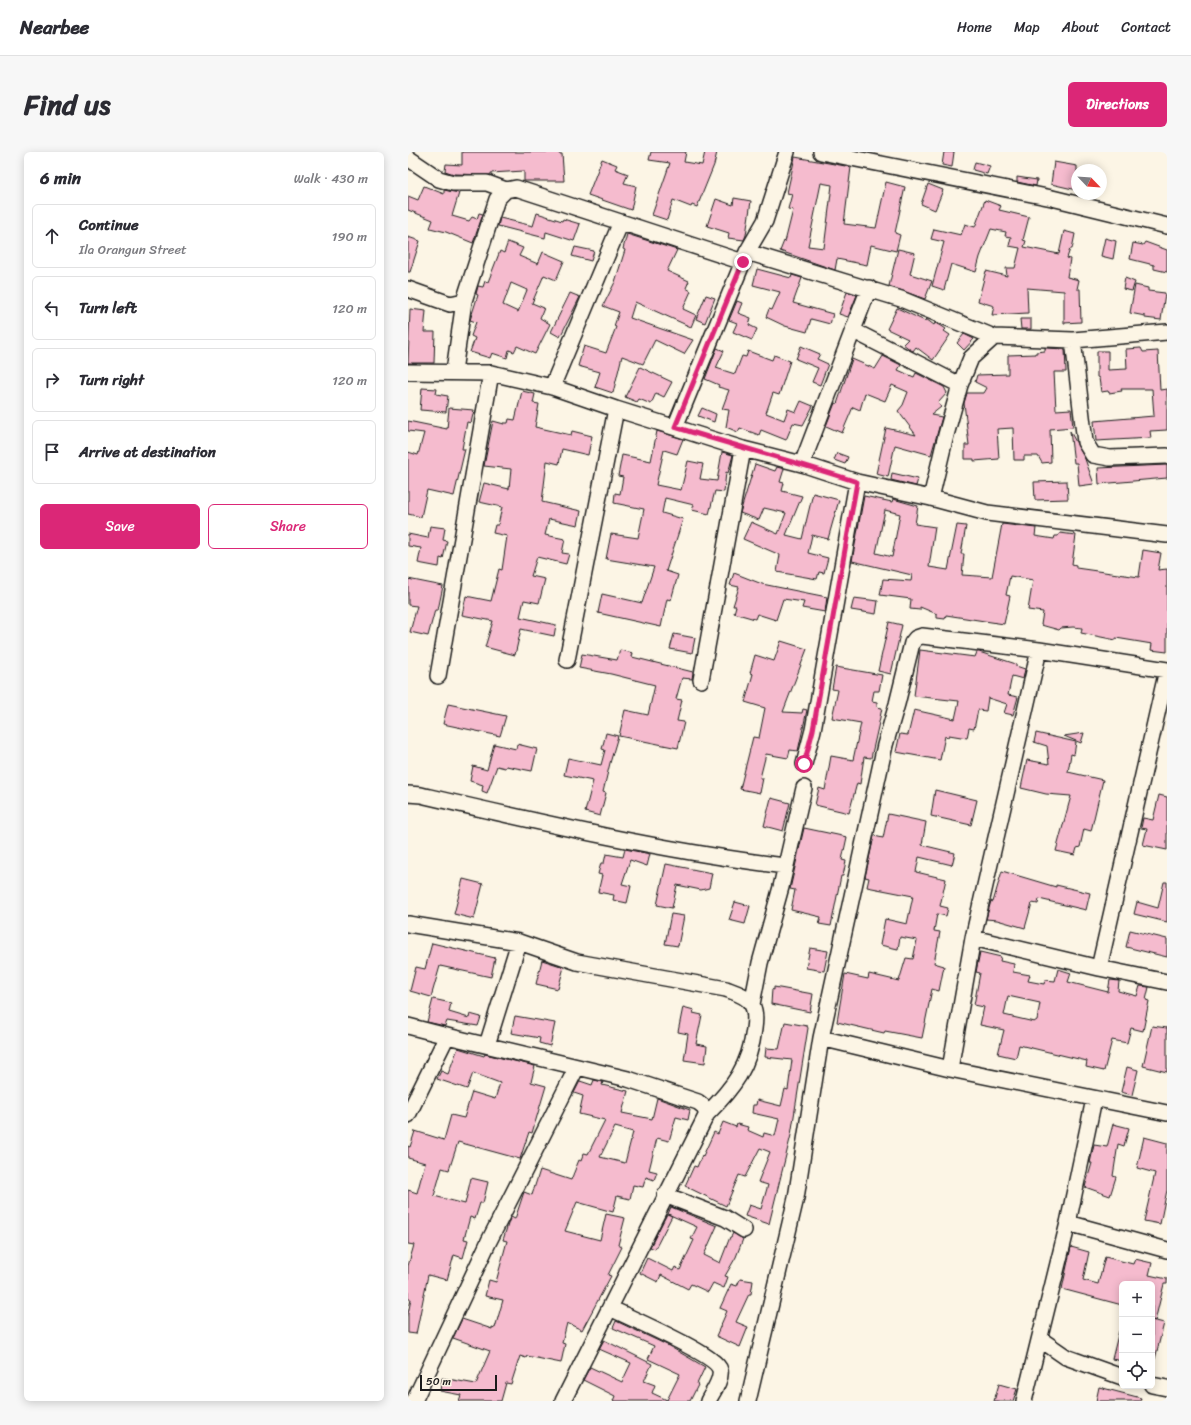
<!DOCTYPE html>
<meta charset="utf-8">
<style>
body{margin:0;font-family:Sriracha,sans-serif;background:#f7f7f7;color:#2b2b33}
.controls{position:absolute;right:12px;bottom:12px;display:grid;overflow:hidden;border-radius:6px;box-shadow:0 2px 10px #0003}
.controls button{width:36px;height:36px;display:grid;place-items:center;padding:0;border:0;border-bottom:1px solid #e1e1e2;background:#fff;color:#2b2b33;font:20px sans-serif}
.compass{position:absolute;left:663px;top:12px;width:36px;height:36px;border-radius:50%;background:#fff;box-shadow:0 2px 10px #0003;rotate:115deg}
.scale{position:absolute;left:12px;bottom:10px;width:77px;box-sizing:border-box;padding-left:4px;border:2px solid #1c1c1c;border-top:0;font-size:11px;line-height:14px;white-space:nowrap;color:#1c1c1c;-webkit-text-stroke:3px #fcf5e5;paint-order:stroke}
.stop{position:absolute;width:12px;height:12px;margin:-9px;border:3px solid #db2777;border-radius:50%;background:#fff}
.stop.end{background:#db2777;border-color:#fff;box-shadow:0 1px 4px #0008}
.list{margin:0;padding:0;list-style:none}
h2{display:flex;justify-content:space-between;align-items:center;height:52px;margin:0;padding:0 16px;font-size:17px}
h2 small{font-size:13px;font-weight:400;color:#7c7c81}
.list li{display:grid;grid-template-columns:26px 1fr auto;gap:12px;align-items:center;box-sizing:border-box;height:64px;margin:0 8px 8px;padding:0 8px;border:1px solid #e1e1e2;border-radius:6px}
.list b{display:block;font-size:15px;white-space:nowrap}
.list p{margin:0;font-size:13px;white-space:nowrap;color:#7c7c81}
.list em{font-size:13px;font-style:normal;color:#7c7c81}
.actions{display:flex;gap:8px;padding:12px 16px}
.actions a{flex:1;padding:9px 0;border:1px solid #db2777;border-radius:6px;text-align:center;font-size:14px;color:#db2777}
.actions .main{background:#db2777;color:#fff}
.icon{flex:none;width:22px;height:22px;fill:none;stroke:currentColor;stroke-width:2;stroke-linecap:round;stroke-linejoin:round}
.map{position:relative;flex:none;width:759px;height:1249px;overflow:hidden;border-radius:6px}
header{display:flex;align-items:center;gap:24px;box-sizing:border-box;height:56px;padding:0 20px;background:#fff;border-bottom:1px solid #e1e1e2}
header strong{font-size:19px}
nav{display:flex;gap:22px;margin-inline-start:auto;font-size:14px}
.intro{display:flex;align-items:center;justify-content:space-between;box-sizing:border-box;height:96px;padding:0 24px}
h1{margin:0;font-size:28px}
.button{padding:10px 18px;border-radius:6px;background:#db2777;color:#fff;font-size:14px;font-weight:700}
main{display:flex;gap:24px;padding:0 24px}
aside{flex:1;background:#fff;border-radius:6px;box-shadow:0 2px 10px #0003}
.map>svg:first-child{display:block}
.building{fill:#f5bbce;stroke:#1c1c1c;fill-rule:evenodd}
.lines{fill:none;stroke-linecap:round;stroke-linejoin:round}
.minor-casing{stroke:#1c1c1c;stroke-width:18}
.minor{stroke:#fcf5e5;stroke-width:15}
.route{stroke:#db2777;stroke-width:5}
</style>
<header>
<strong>Nearbee</strong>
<nav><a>Home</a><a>Map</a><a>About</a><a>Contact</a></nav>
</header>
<div class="intro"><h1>Find us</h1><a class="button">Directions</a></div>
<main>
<aside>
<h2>6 min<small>Walk · 430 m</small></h2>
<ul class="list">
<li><svg class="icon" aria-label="ahead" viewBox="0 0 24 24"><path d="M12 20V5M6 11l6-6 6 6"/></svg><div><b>Continue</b><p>Ila Orangun Street</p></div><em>190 m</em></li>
<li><svg class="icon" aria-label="left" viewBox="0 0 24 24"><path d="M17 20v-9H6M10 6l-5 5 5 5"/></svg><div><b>Turn left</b></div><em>120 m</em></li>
<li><svg class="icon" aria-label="right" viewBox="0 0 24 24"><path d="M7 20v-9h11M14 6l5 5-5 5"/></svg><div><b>Turn right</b></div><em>120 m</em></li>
<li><svg class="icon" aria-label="arrive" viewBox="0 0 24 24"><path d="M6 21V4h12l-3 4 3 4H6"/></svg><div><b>Arrive at destination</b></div></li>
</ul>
<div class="actions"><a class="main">Save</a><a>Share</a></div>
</aside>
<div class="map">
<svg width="759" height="1249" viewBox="0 0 759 1249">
<rect width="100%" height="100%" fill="#fcf5e5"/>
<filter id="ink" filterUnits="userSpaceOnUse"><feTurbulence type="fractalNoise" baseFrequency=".025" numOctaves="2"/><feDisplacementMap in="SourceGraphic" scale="8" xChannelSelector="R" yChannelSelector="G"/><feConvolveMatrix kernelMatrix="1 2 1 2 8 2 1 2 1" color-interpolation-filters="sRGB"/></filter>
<g filter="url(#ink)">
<path class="building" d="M54 0H151V2H154L156 29H116V19L83 21V23L46 22 37 19 38 12 54 13Z
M243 0H278L276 10 294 13 297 0H309L306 13 289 55 284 53 283 55 265 48 259 68 244 63 262 11 241 8Z
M536 0H546L544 15 534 13Z
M387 5 443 15 436 72 468 76 478 30 497 35 487 81 492 83 488 99 463 93 459 113 429 107 427 118 372 99 376 89 377 90 385 58 380 57 384 42 379 41ZM413 31 424 33 416 96 400 94Z
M194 7 209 13 207 17 220 22 216 31 228 34 223 58 180 43Z
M567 10 582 14 579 22 565 18Z
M646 10 669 14V38L643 32Z
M609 25 629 28 628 34 609 30Z
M520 32 535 38 527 58 513 52Z
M16 34 36 42V38L51 41 44 64 61 69 64 65 69 67 71 61 75 62 65 91 38 80 22 76 25 68 0 58V44L10 48Z
M326 46 343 49 338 83 336 88 320 86 321 81 299 74 308 47 325 53Z
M577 48 593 54 591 58 621 65 615 88 618 89 616 95 651 102 656 79 667 82 664 97H662L659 106 662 107 659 125 671 128 669 137H672L673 170 656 171V139L619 136 620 161 584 163 586 154 570 149 578 119 599 124 598 116H607L612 96 601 94 603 85 597 84 598 80 583 77 572 105 568 120 543 112 536 138 524 134 536 90 523 87 526 77 553 83 557 72 567 75Z
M129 61 154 69 155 67 172 72 166 89 138 80 137 86 90 74 92 66 125 74Z
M219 82 269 98 259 119 281 129 278 136 283 139 275 157 288 163 283 175 227 150 222 166 285 188 276 202 247 188 235 212 214 204 205 241 187 235 192 220 170 214 176 194 198 201 208 175 206 174 211 160 195 154 207 130 217 98 215 97Z
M0 85 12 89 2 120H0Z
M697 86 708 89 705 107 693 104Z
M100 90 115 96 111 104 130 112 135 100 156 109 148 128 136 123 124 151 136 156 132 166 142 172 127 202 109 194 106 200 101 198 99 206 84 201 82 206 62 200 67 186 63 184 68 170 62 168 63 165 70 143 68 142 70 134 75 135 77 129 80 130 92 99 96 101ZM103 131 119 138 110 160 95 153Z
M737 90 759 98V120L746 117V113L722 107 725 91 735 93Z
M167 95 186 99 183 109 164 104Z
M490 97 507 101 502 122 524 129 517 147 481 134Z
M349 117 383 126 384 123 394 126 385 151 425 162 422 172 403 167 399 180 377 174 358 165 361 157 364 158 372 140 345 133Z
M717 126 727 130 724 139 715 137Z
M727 133 740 136V139L757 141 753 168 737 166V164L722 161Z
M439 140 449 143 440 165 431 162Z
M162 141 172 145 152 185 143 180Z
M298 143 307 146 297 171 288 167Z
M329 149 334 151 330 161 343 166 341 173 349 177 344 188 325 180 329 171 321 168Z
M489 156 517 169 518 167 526 173 527 171 532 173 538 177 536 179 542 183 525 208 508 195 505 199 503 198 495 192 500 187 479 177Z
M2 157 18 159 16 180H27L26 211H0Z
M612 167H623V177H613Z
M556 182 566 187 556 198 549 191Z
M393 194 412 202 409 207 420 212 412 233 404 230 410 216 388 207Z
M309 196 316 199 308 216 327 222 334 204 338 205 340 199 364 208 366 203 382 209 371 243 365 241 358 261 376 268 380 257 388 260 393 249 405 254 395 273 385 271 378 288 353 278 351 283 332 276 330 280 318 275 321 258 314 257 321 238 310 235 311 233 297 227Z
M637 196 657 197 658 220H646L648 258 663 257 665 275 642 277 643 310 634 311 630 304H616V308H606L605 276 589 277 591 307 566 309V307H557V293H561L556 251 559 241H576L579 236 567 230 569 223 600 222V203L628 202V200L637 199Z
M733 196 735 200 750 199 752 238 759 237V278L742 279 743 286 688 289 686 269 746 264 744 237H713L714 239 701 241 700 239 693 240 691 226 689 225V199H700V218L719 217 718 197Z
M475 204 493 213 490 218 506 225 508 221 536 235 539 241 530 251 533 255 523 263 534 265 523 303 487 293 480 325 468 322 478 276 508 283 490 259 495 253 500 240 484 233 477 249 457 241 452 258 445 255 434 281 418 274 427 251 429 252 444 207 467 217Z
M232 215 264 230 256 245 248 241 243 252 231 247 229 250 217 245Z
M14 236 29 237 28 242 40 244 38 260 12 258Z
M114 239 127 242 125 251 131 252 127 275 163 283 164 279 184 284 180 303 154 297 151 312 139 309 134 350 173 359 170 373 141 367 137 383 157 387 154 401 161 402 158 412 129 405 123 424 137 427 131 451 116 448 112 465 148 473 146 484 113 477 107 503 77 495 85 469 54 463 58 444 83 449 91 417 94 418 99 384 85 381 87 373H90L94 355 71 350 76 331 101 337 103 317 76 314 85 269 96 272V271H100L101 267 107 268Z
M41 256 66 258 63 271 59 270 54 297H57L46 344 19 338 13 365 0 362V300L10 303 16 281 0 279V269L39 277Z
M294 256 308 262 306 270 290 264Z
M249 279 275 287 269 302 256 298 248 333 273 338 280 309 295 312 292 327 309 329 314 300 325 303 320 321 318 320 316 340 307 339 301 362 284 358 286 353 257 346 254 361 275 367 258 419 270 423 263 448 259 447 253 475 190 461 194 442 234 451 246 415 198 407 203 382 230 386 236 357 206 351 207 341 212 342 215 325 210 324 214 303 243 309Z
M662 279 677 307 686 332 671 334 669 311H666Z
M429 301 440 305 437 312 426 308Z
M347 312 367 319 369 315 376 317 372 330 376 331 374 339 394 344 378 383 394 387 405 341 431 348 420 387 404 383 400 401 420 406 416 421 411 420 409 427 369 420 372 403 335 387 343 370 370 382 378 361 356 356 351 368 332 361Z
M759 313V326L691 332 690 316Z
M484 321 510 327 508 334 483 328Z
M659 329 660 347 627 348 626 330Z
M456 344 484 350 485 347 510 354 507 372 527 375 521 415 540 418 549 373 558 374 553 402H556L554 423 584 425 594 372 628 376 627 384 646 387 647 384H650L652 381 668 383 664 412 668 413V416L731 425 735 398 753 401 750 418 759 417V500L743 498 744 492 708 486V488L673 481 674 476 665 475 653 476 651 478 633 473 635 460 620 458 625 428 602 424 598 443 602 444 596 472 538 463 537 467 529 466V462L512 455V458L502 457 503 447 472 443 475 427 503 429 504 423 444 409ZM477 358 492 362 484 405 468 401Z
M22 374 37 376 35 388 39 389 35 407 32 406 31 415 10 411 13 396 0 394V382L20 386Z
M326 421 354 432 419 445 417 460 394 456 396 450 375 447 368 468 349 462 347 467 326 461 328 454H325L331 435 322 433Z
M0 427 35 434 30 458H27L20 484 2 480 9 454 0 453Z
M446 446 470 449 468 462 443 458Z
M481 470 494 473 483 522 470 519Z
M266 482 287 486 284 501 262 497Z
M373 489 399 497 375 560 394 561 395 557 399 558 390 599 382 598 380 606 358 602 352 626H355L352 641 332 637 345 585 351 586 357 556 337 550 345 522 342 521 347 503 366 509Z
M212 498 225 501 224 505 285 520 284 527 274 526 268 547 274 548 269 569 276 570 270 596 211 584 217 558 240 563 247 533 203 522 171 516 174 502 209 508Z
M512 498 567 505 569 500H571L608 512V514L617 517 615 527 604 524 600 543 610 545 605 563 596 561 599 552 580 546 578 559 570 558 566 577 561 576 559 586 541 583 540 585 537 584 532 608 488 600 492 582 500 583 506 558 547 567 551 549 506 544Z
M428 515 474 523 471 539H466L464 549 469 550V555L474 556 470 575 463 606 456 605 452 632 449 631 441 661 407 653 411 636 417 638 423 604 445 608 453 571 424 566 430 538 424 537Z
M40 552 98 564 92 584 35 572Z
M198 581 210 584 202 611 195 640 198 641 192 664 177 660 185 629 156 623 160 606 193 613 197 598 194 597Z
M628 581 668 590 666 603 663 602 660 620 695 628 683 679 676 677 672 695 669 696 667 703 648 699 663 644 638 642 613 636 619 608 641 612 639 594 626 590Z
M676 581 673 591 656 584Z
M86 592 108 597 109 592 129 597 124 619 98 614 97 616 89 614 79 641 74 639 75 633 62 629 65 614 79 618Z
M527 638 569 648 563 673 523 664Z
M751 643 759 645V698L735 693 739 677 733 676 735 666 745 668Z
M363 646 382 651 375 679 356 674Z
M480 662 518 670 514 693 547 701 544 713 511 705 508 720 538 727 532 754 540 756 538 764 529 762 526 779 532 780 526 811 536 814 531 839 524 837 514 886 477 879 476 881 429 870 437 822 460 827 461 822 491 829 498 806 505 807 509 788 492 785 490 797 472 793 477 767 499 772 505 744 459 735 461 726 457 725 466 684 475 686Z
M396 676 439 685 434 708 438 709 435 724H433L423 774 411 772 413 765 383 758 387 738 382 737Z
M217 697 242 702 239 714 222 708 214 732 223 734 219 751 205 748 206 743 190 740 194 723 190 722 193 711H196L198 702 215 705Z
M258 712 304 721 301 736 293 738 269 733 264 756 249 753Z
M594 719 648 735V733L682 741 678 758 631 747 630 752 624 751 617 776 589 768 578 767 583 749 585 750Z
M55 727 75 732 66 767 46 762Z
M756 730H759V770L726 762 729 750 750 756Z
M327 750 342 754 337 772 321 768Z
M263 762 276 764 270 794 257 792Z
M722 778 759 787V805L718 795Z
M24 791 87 806 83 825 32 814 23 845 2 839 8 815 17 817Z
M402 796 420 799 416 819 398 816Z
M572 800 593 805 592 809 606 812 605 820 622 823 620 829 636 832 637 828 647 829 650 817 663 821 660 830 700 840 702 828 711 829 710 839 729 844 732 834 741 835 738 848 741 849 735 879 723 876 719 891 704 888 696 919 678 915 679 909 611 893 608 906 590 902 596 878 572 873 576 855 566 853 572 821 568 820ZM600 844 632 851 629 868 626 870 596 863Z
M134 808 156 815 150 837 128 832Z
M366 835 405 842 402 860 363 852 364 837 366 838Z
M25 847 43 851 41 860 61 866 62 862 73 865 70 874 39 869 37 874 19 870Z
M275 855 286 858 285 861 294 863 288 892 299 894 297 911 276 908 280 882 270 880Z
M107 864 147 871 142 894 131 891 132 886 103 881Z
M377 870 399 874 400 876 383 983 361 1072 337 1064 341 1053 353 1057 360 1033 350 1030 362 1000 352 996 337 1025 331 1023 318 1054 277 1034 286 1014 289 1015 294 1003 295 1004 306 980 310 982 315 970 328 975 329 972 340 975 339 978 355 985 356 981 367 984 371 967 344 961 345 953H348L349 948 373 954 377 937 380 938 384 908 357 905 358 896 371 897Z
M744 874 759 876V920L735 914Z
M50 896 76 904 77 902 127 914 123 930 138 934 124 981 121 980 112 1007 50 990 41 1018 34 1016 26 1044 57 1052 63 1026 80 1030 75 1051H72L67 1067 62 1065 56 1087 60 1088 55 1106 46 1103 39 1128 20 1123 8 1182 0 1181V1162L3 1147H0V1114L6 1093 0 1092V1038L9 1041 17 1011 0 1006V994L2 995 7 979 36 988 43 963 56 966 64 940 87 947 92 931 65 921 59 937 29 927 33 919 40 922Z
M719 915 730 918 724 943 713 940Z
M186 928 195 930 194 933 220 939 214 961 244 967 249 946 282 958 280 968 268 965 261 989 249 986 241 1018 249 1020 246 1028 238 1025 235 1035 225 1033 222 1047 209 1044 205 1060 169 1050 157 1079 192 1088 198 1062 217 1066 210 1093 214 1095 200 1123 203 1124 174 1178 159 1171 154 1191 157 1192 153 1211 119 1204 118 1206 112 1204 103 1232 98 1231 93 1249H51L53 1243 32 1239 34 1226 68 1232 82 1199 45 1186 54 1167 84 1177V1175L87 1176 95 1148 77 1144 81 1128 88 1130 99 1089 95 1088 101 1069 103 1065 107 1067 116 1040 124 1043 132 1018 163 1028 171 1008 173 1009 176 1001 180 1002 197 968 171 962 175 944 166 941 172 929 184 933ZM207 975 225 980 217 1011 192 1005Z
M705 972 721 976 716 994 710 992 705 1024 708 1025 702 1044 677 1035 684 1011H682L686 993 699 995Z
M736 985 759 991V1038L752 1072 736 1069 747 1021 729 1016Z
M263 1055 309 1074 296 1103 312 1111 322 1085H323L325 1081 335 1087 328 1105 317 1124 320 1125 316 1136 305 1131 300 1140 283 1132 280 1137 253 1123 250 1130 232 1121 239 1106 265 1119 267 1115 272 1118 286 1088 283 1087 289 1075 260 1062Z
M259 1062 264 1064 247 1097 242 1095Z
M663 1095 681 1100 675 1128 690 1132 697 1105 725 1112 727 1107 744 1111 741 1123 759 1127V1132H756L747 1169 744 1168V1132H714V1153L654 1137Z
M332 1127 345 1129 343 1142H341L328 1170 340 1175 332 1195 308 1184 319 1159 312 1156 323 1132 329 1134Z
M744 1168 756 1171 747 1207 744 1206Z
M208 1169 259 1193 297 1215 289 1232 290 1233 282 1249H205L207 1244 175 1228 182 1215 214 1230 223 1211 191 1197 196 1188 244 1212 236 1229 247 1233 244 1241 259 1248 272 1222 240 1207 246 1194 205 1176Z
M711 1179 714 1180V1209L704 1207Z
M591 1232 609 1237 605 1249H586Z
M691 1235 733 1246 732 1249H688Z"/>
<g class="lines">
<g class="minor-casing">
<path id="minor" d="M413 0 644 46 759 74
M0 6 31 27 45 31H79L98 38
M339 100 493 147 586 185 665 188 759 180
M0 137 42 152 56 149
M446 179 552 233
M665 188 677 290 685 303 702 306 759 304
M46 219 56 149 89 47 98 38 108 36 335 110
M0 220 83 221 144 235 208 257 335 297 394 312 449 330 523 346 579 361 759 383
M144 235 213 70
M267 275 339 100 357 69 379 0
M394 312 461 136
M523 346 538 283 552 233 563 206 586 185
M159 508 208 257
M30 524 83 221
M293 528 335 297
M396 612 405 578 449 330
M0 642 13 643C134 671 254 699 377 714
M0 772 111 790 169 810 318 837C326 840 340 844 344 853 348 860 347 870 346 877 342 914 325 936 299 962L155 1249
M565 786 691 816 759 518
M691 816 759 830
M344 852 352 811 373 735 396 636
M0 874 39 884 0 963
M39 884 220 927 290 950 295 954 299 962
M413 886 542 917 759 961
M79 893 111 790
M542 917 565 786 631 498
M257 1043 317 1066 336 1078
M660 1071 759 1098
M202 1156C220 1165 309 1203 312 1218 314 1228 304 1241 300 1249
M632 1187 658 1205 714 1225
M744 1233 759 1236
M6 1249 81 1089 169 915
M340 1249 388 1046 413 886 477 593 489 552 504 491 508 486 514 484 631 498 759 518
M616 1249 660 1071 686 947"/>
</g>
<use href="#minor" class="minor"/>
</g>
</g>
<g class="lines" filter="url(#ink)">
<path class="route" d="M335 110 267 275C327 294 389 310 449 330L405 578 396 612"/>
</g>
</svg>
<div class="controls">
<button>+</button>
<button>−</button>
<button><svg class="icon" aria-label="locate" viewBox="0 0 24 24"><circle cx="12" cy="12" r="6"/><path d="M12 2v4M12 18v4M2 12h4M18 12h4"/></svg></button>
</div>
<svg class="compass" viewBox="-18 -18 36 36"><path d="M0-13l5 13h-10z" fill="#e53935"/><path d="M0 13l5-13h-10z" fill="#7c7c81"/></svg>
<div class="scale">50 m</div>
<div class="stop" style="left:396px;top:612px"></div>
<div class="stop end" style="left:335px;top:110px"></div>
</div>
</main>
